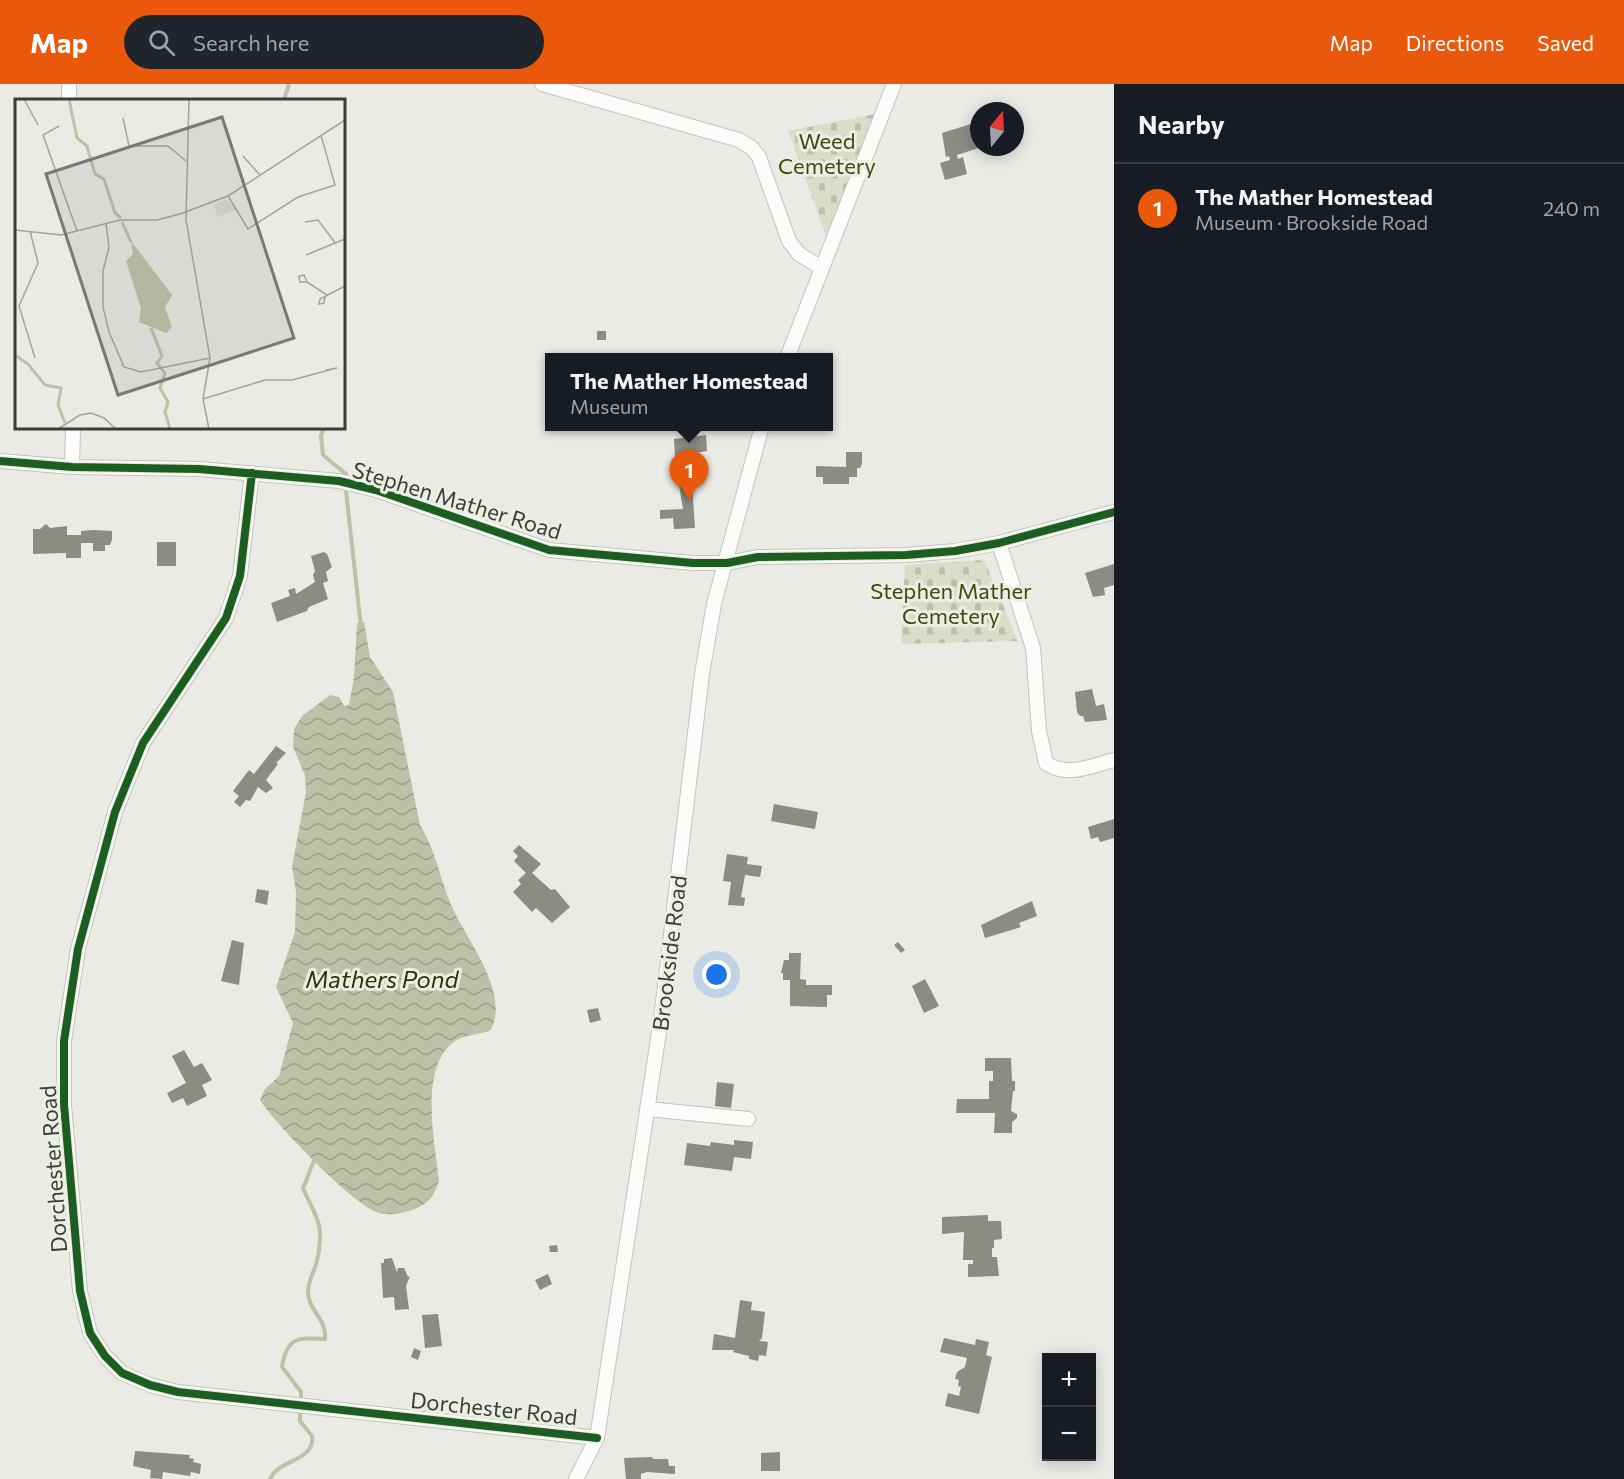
<!DOCTYPE html>
<meta charset="utf-8">
<style>
body{margin:0;font-family:Commissioner,sans-serif;background:#20242c;color:#f1f3f6}
.controls{position:absolute;right:18px;bottom:18px;display:grid;overflow:hidden;border-radius:0px;box-shadow:0 3px 15px #0003}
.controls button{width:54px;height:54px;display:grid;place-items:center;padding:0;border:0;border-bottom:2px solid #363941;background:#171b24;color:#f1f3f6;font:30px sans-serif}
.compass{position:absolute;left:970px;top:18px;width:54px;height:54px;border-radius:50%;background:#171b24;box-shadow:0 3px 15px #0003;rotate:18deg}
.you{position:absolute;left:717px;top:891px;width:21px;height:21px;margin:-15px;border:4px solid #fff;border-radius:50%;background:#1a73e8;box-shadow:0 0 0 9px #1a73e833}
.badge{display:grid;place-items:center;width:39px;height:39px;border-radius:50%;background:#ea580c;color:#fff;font-size:20px;font-weight:700}
.pin{position:absolute;translate:-50% -50px;filter:drop-shadow(0 2px 3px #0008)}
.pin::after{content:'';position:absolute;top:32px;width:21px;height:18px;background:inherit;clip-path:polygon(0 0,100% 0,50% 100%)}
.popup{position:absolute;left:545px;top:269px;width:288px;height:78px;box-sizing:border-box;display:grid;place-content:center;border-radius:0px;background:#171b24;filter:drop-shadow(0 2px 4px #0005);font-size:20px;white-space:nowrap;color:#9ea1a6}
.popup b{font-size:22px;color:#f1f3f6}
.popup::after{content:'';position:absolute;left:50%;top:100%;margin-left:-12px;border:12px solid transparent;border-top-color:#171b24}
.list{margin:0;padding:0;list-style:none}
h2{display:flex;justify-content:space-between;align-items:center;height:78px;margin:0;padding:0 24px;font-size:26px}
h2 small{font-size:20px;font-weight:400;color:#9ea1a6}
.list li{display:grid;grid-template-columns:39px 1fr auto;gap:18px;align-items:center;box-sizing:border-box;height:90px;padding:0 24px;border-top:2px solid #363941}
.list b{display:block;font-size:22px;white-space:nowrap}
.list p{margin:0;font-size:20px;white-space:nowrap;color:#9ea1a6}
.list em{font-size:20px;font-style:normal;color:#9ea1a6}
.icon{flex:none;width:33px;height:33px;fill:none;stroke:currentColor;stroke-width:2;stroke-linecap:round;stroke-linejoin:round}
.map{position:relative;flex:none;width:1114px;height:1395px;overflow:hidden}
header{display:flex;align-items:center;gap:36px;box-sizing:border-box;height:84px;padding:0 30px;background:#ea580c;color:#fff}
header strong{font-size:28px}
nav{display:flex;gap:33px;margin-inline-start:auto;font-size:21px}
.search{width:420px;height:54px;background:#20242c;display:flex;align-items:center;gap:15px;box-sizing:border-box;padding:0 21px;border-radius:33px;color:#9ea1a6;font-size:22px}
main{display:flex}
aside{flex:1;background:#171b24}
.map>svg:first-child{display:block}
.cemetery{fill:url(#cemetery-stones)}
.water{fill:url(#water-waves)}
.lines{fill:none;stroke-linecap:round;stroke-linejoin:round}
.stream{stroke:#bcc2a7;stroke-width:4}
.building{fill:#8b8c84}
.minor-casing{stroke:#c2c3be;stroke-width:16}
.minor{stroke:#fcfcfb;stroke-width:14}
.cycleway-casing{stroke:#ebeee2;stroke-width:11}
.cycleway{stroke:#1b5e20;stroke-width:8}
.labels{text-anchor:middle;dominant-baseline:central;stroke-width:6;stroke-linejoin:round;paint-order:stroke}
.park-label{font-size:22px;fill:#41490c;stroke:#ebeee2}
.street-label{font-size:22px;fill:#3b3d38;stroke:#ebeee2}
.water-label{font-size:24px;font-style:italic;fill:#2d3305;stroke:#ebeee2}
.inset-river{fill:none;stroke:#bcc2a7;stroke-width:3}
.inset-road{fill:none;stroke:#a4a5a0;stroke-width:1.5}
.view{fill:#787a75;fill-opacity:0.15;stroke:#787a75;stroke-width:3}
.inset-edge{fill:none;stroke:#3b3d38;stroke-width:3}
</style>
<header>
<strong>Map</strong>
<div class="search"><svg class="icon" aria-label="search" viewBox="0 0 24 24"><circle cx="10" cy="10" r="6"/><path d="M15 15l6 6"/></svg>Search here</div>
<nav><a>Map</a><a>Directions</a><a>Saved</a></nav>
</header>
<main>
<div class="map">
<svg width="1114" height="1395" viewBox="0 0 1114 1395">
<defs>
<pattern id="cemetery-stones" width="16" height="16" patternUnits="userSpaceOnUse" patternTransform="scale(1.5)"><rect width="16" height="16" fill="#dadec9"/><path d="M2 7V4a2 2 0 0 1 4 0v3zM10 15v-3a2 2 0 0 1 4 0v3z" fill="#bcbfad"/></pattern>
<pattern id="water-waves" width="16" height="10" patternUnits="userSpaceOnUse" patternTransform="scale(1.5)"><rect width="16" height="10" fill="#bcc2a7"/><path d="M0 5q4-4 8 0t8 0" fill="none" stroke="#9a9f89"/></pattern>
</defs>
<rect width="100%" height="100%" fill="#eaebe5"/>
<path class="cemetery" d="M875 30 826 152 788 47Z
M984 476 1018 557 901 560 905 481Z"/>
<path class="water" d="M364 538 370 573 393 608 420 741C437 768 440 798 454 827 469 859 511 911 490 947 480 950 464 951 455 957 418 983 435 1059 439 1097 436 1105 434 1112 428 1117 417 1127 390 1134 376 1128 351 1118 275 1040 260 1016L265 1005 279 992 293 939 276 903 295 848 296 808 292 782 306 708 305 691 293 663 294 645 302 632 330 611 339 613 344 622 349 621 354 594 357 539Z"/>
<g class="lines">
<path class="stream" d="M284 16 289 0
M324 344 321 352 323 371 346 390
M346 407 361 543
M301 1318V1308L282 1283C287 1251 300 1254 325 1255 327 1235 308 1226 308 1208 308 1197 314 1188 317 1177 325 1138 317 1137 303 1104 308 1094 310 1084 315 1075
M270 1395C277 1376 316 1377 312 1352L300 1337V1326"/>
</g>
<path class="building" d="M974 39 979 64 957 71 958 75 963 73 967 90 945 96 940 79 950 76 949 72 946 73 942 49Z
M597 247H606V256H597Z
M706 351 707 367 675 372 674 355Z
M846 368H862V380L860 384H857V393H849V400H823V393H816V382L846 383Z
M692 400 695 444 674 445 673 434 660 435V426L683 425 679 401Z
M46 440 50 444 67 442V451H81V447L93 446 112 447V456L110 461H105V467H93V459H81V474H66V469L33 470V445H40Z
M157 458H176V482H157Z
M324 468 327 470 332 483 326 488 328 497 323 499 328 515 309 523 307 527 277 538 271 519 290 512 288 506 295 504 296 510 315 498 313 491 315 487 311 472Z
M1114 480V501L1104 504 1105 511 1093 513 1085 489Z
M1092 605 1096 622 1104 620 1107 636 1085 638 1083 632H1080L1077 628 1075 608Z
M276 662 286 669 276 679 278 680 266 696 273 704 266 709 258 703 250 717 246 716 240 723 234 718 239 712 233 707 249 686 254 690Z
M774 720 818 728 815 745 771 737Z
M1114 735V754L1100 758 1098 753 1091 755 1088 743Z
M519 761 541 780 532 789 551 806 555 805 570 823 552 839 536 824 532 828 513 808 521 800 518 796 526 789 514 777 518 772 513 767Z
M727 770 748 773 747 780 762 782 760 793 745 791 741 813 745 814 744 822 728 821 731 798 723 797Z
M257 805 269 807 267 821 255 818Z
M1032 817 1037 832 1019 839 1021 843 985 854 981 841Z
M232 856 244 859 239 901 221 897Z
M898 858 905 866 901 869 894 861Z
M789 869H801L800 895 806 896V901H832V911H827V923L790 922V896H783V889H781L784 876H789Z
M925 895 939 922 924 929 912 902Z
M598 924 601 936 590 939 587 926Z
M184 966 194 983 202 979 212 996 202 1001 207 1012 187 1022 183 1014 172 1019 167 1009 186 999 172 972Z
M985 974H1011L1012 997H1015V1007H1013L1011 1027 1017 1030V1034L1012 1038V1049H994L995 1029H956L957 1015H989V997H993V987H985Z
M717 998 734 1000 731 1024 715 1022Z
M734 1056 753 1058 751 1075 734 1073 732 1087 684 1081 687 1059 710 1062 711 1058 734 1061Z
M988 1131V1137H1001L1002 1155 994 1156V1164H992V1173H997L999 1192 968 1193V1180H973V1176H963L964 1148 942 1150V1133Z
M557 1161 558 1168H550L549 1162Z
M392 1174 397 1188 398 1184H404L408 1193 410 1192 406 1202 409 1225 395 1226 394 1213 383 1214 381 1179H384V1175Z
M548 1190 552 1200 540 1206 535 1196Z
M740 1216 752 1218 751 1226 765 1228 762 1254 759 1257 768 1258 766 1272 759 1271 758 1277 749 1275V1272L733 1268 734 1266H712L714 1250 735 1254Z
M438 1230 442 1262 425 1264 422 1231Z
M944 1254 975 1261 976 1255 989 1258 986 1271 992 1273 979 1330 945 1322 948 1309 959 1312 961 1303 958 1302 959 1296 955 1295 957 1288 965 1283 967 1274 940 1268Z
M414 1264 421 1267 418 1276 411 1273Z
M135 1367 190 1371 189 1374 194 1375 193 1378 201 1380 200 1390 191 1388 190 1392 163 1388 162 1395 150 1394 151 1386 133 1382Z
M780 1368V1387H761V1369Z
M652 1373 653 1375H668L669 1382H675V1390L647 1388 641 1390V1395H626L624 1374Z"/>
<g class="lines">
<g class="minor-casing">
<path id="minor" d="M69 0V16
M542 0 739 56 752 64 759 73 789 157 799 170 822 184
M787 274 894 0
M0 377 72 383 199 385 339 397 376 406 549 466 693 479H727L758 473 906 471 955 467 999 459 1114 428
M72 383 73 344
M252 389 240 492 226 534 143 659 115 728 78 865 64 957V1021L69 1078 80 1207 90 1249 105 1272 122 1289 150 1301 178 1308 597 1354
M999 459 1033 564 1039 647 1046 679C1067 694 1091 682 1114 676
M648 1025 748 1035
M576 1395 597 1354 661 935 702 590 714 520 762 342"/>
</g>
<use href="#minor" class="minor"/>
<g class="cycleway-casing">
<path id="cycleway" d="M0 377 72 383 199 385 339 397 376 406 549 466 693 479H727L758 473 906 471 955 467 999 459 1114 428
M252 389 240 492 226 534 143 659 115 728 78 865 64 957V1021L69 1078 80 1207 90 1249 105 1272 122 1289 150 1301 178 1308 597 1354"/>
</g>
<use href="#cycleway" class="cycleway"/>
</g>
<g class="labels">
<g class="park-label">
<text x="827" y="56">Weed<tspan x="827" dy="25">Cemetery</tspan></text>
<text x="951" y="506">Stephen Mather<tspan x="951" dy="25">Cemetery</tspan></text>
</g>
<g class="street-label">
<text transform="translate(457 416) rotate(17)">Stephen Mather Road</text>
<text transform="translate(669 869) rotate(-83)">Brookside Road</text>
<text transform="translate(53 1085) rotate(-94)">Dorchester Road</text>
<text transform="translate(494 1324) rotate(6)">Dorchester Road</text>
</g>
<g class="water-label">
<text x="382" y="894">Mathers Pond</text>
</g>
</g>
<g transform="translate(15 15)">
<rect width="330" height="330" fill="#eaebe5"/>
<path d="M211 100 221 111 202 118 199 105Z" fill="#dadec9"/>
<path d="M116 142 157 196 150 208 157 228 151 234 124 223 126 209 111 162 118 155Z" fill="#bcc2a7"/>
<path class="inset-river" d="M54 0 62 39 72 47 80 75 89 80 100 114 106 119M107 123 116 143M136 229 147 257 142 264 150 274 145 289 153 303 150 313 155 330M0 256 13 265 30 286 46 289 43 306 50 324"/>
<path class="inset-road" d="M9 0 23 26M174 0 171 121 195 259 188 300 194 330M108 19 114 47H153L171 62M44 27 28 36 62 132M228 57 245 76M213 97 233 130 283 98 320 86 306 36M290 123 303 121 321 145M91 124 94 148 88 172V208L94 233 109 268 126 273 195 259M0 131 46 136 105 121H142L165 115 213 97 330 21M15 132 23 164 4 207 20 259M291 156 330 140M292 183 289 176 284 177 285 183H292L312 196M310 198 309 204 304 205 305 200 330 187M188 300 250 281H277L322 269 311 271M43 330 65 316 76 314 89 319 101 330"/>
<path class="view" d="M207 18 279 239 103 296 31 75Z"/>
<rect width="330" height="330" class="inset-edge"/>
</g>
</svg>
<div class="controls">
<button>+</button>
<button>−</button>
</div>
<svg class="compass" viewBox="-18 -18 36 36"><path d="M0-13l5 13h-10z" fill="#e53935"/><path d="M0 13l5-13h-10z" fill="#9ea1a6"/></svg>
<div class="you"></div>
<div class="pin badge" style="left:689px;top:416px">1</div>
<div class="popup"><b>The Mather Homestead</b>Museum</div>
</div>
<aside>
<h2>Nearby<small></small></h2>
<ul class="list">
<li><span class="badge">1</span><div><b>The Mather Homestead</b><p>Museum · Brookside Road</p></div><em>240 m</em></li>
</ul>
</aside>
</main>
